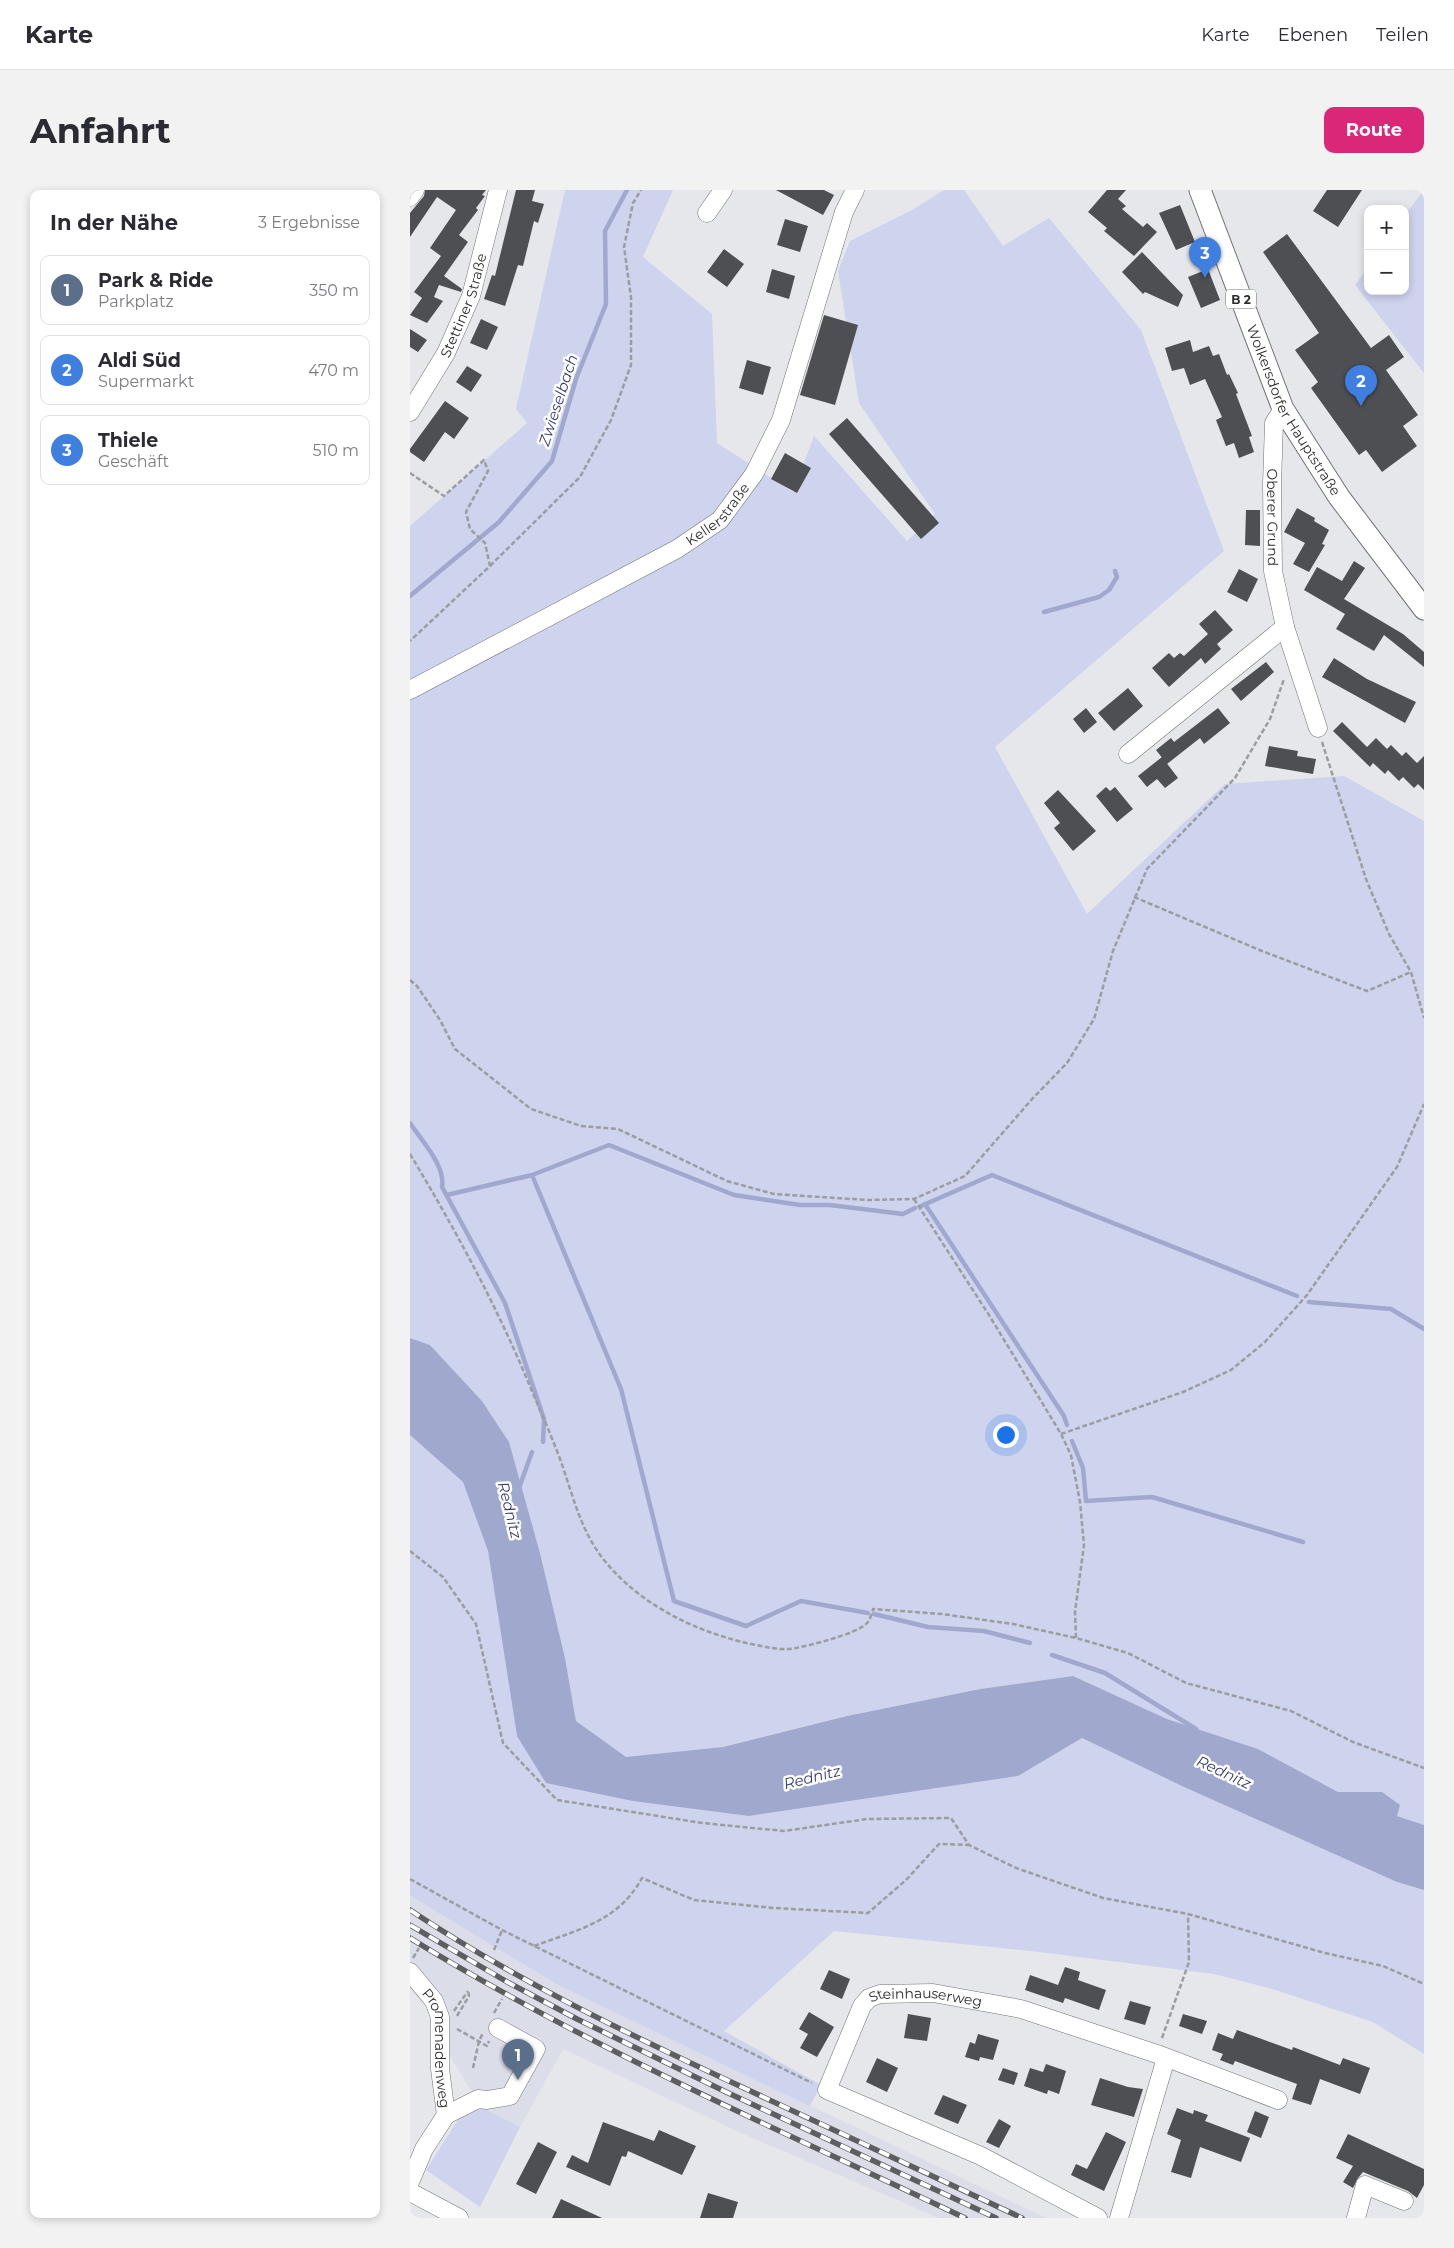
<!DOCTYPE html>
<html lang="de">
<meta charset="utf-8">
<style>
body{margin:0;font-family:Montserrat,sans-serif;background:#f2f2f3;color:#2b2b33}
.controls{position:absolute;right:15px;top:15px;display:grid;overflow:hidden;border-radius:10px;box-shadow:0 2px 8px #0003}
.controls button{width:45px;height:45px;display:grid;place-items:center;padding:0;border:0;border-bottom:1px solid #e1e1e2;background:#fff;color:#2b2b33;font:25px sans-serif}
.you{position:absolute;left:595px;top:1244px;width:18px;height:18px;margin:-12px;border:4px solid #fff;border-radius:50%;background:#1a73e8;box-shadow:0 0 0 8px #1a73e833}
.badge{display:grid;place-items:center;width:32px;height:32px;border-radius:50%;background:#db2777;color:#fff;font-size:16px;font-weight:700}
.pin{position:absolute;translate:-50% -41px;filter:drop-shadow(0 1px 2px #0008)}
.pin::after{content:'';position:absolute;top:26px;width:18px;height:15px;background:inherit;clip-path:polygon(0 0,100% 0,50% 100%)}
.list{margin:0;padding:0;list-style:none}
h2{display:flex;justify-content:space-between;align-items:center;height:65px;margin:0;padding:0 20px;font-size:21px}
h2 small{font-size:16px;font-weight:400;color:#7c7c81}
.list li{display:grid;grid-template-columns:32px 1fr auto;gap:15px;align-items:center;box-sizing:border-box;height:70px;margin:0 10px 10px;padding:0 10px;border:1px solid #e1e1e2;border-radius:10px}
.list b{display:block;font-size:19px;white-space:nowrap}
.list p{margin:0;font-size:16px;white-space:nowrap;color:#7c7c81}
.list em{font-size:16px;font-style:normal;color:#7c7c81}
.map{position:relative;flex:none;width:1014px;height:2028px;overflow:hidden;border-radius:10px}
header{display:flex;align-items:center;gap:30px;box-sizing:border-box;height:70px;padding:0 25px;background:#fff;border-bottom:1px solid #e1e1e2}
header strong{font-size:24px}
nav{display:flex;gap:28px;margin-inline-start:auto;font-size:18px}
.intro{display:flex;align-items:center;justify-content:space-between;box-sizing:border-box;height:120px;padding:0 30px}
h1{margin:0;font-size:35px}
.button{padding:12px 22px;border-radius:10px;background:#db2777;color:#fff;font-size:18px;font-weight:700}
main{display:flex;gap:30px;padding:0 30px}
aside{flex:1;background:#fff;border-radius:10px;box-shadow:0 2px 8px #0003}
.map>svg:first-child{display:block}
.built{fill:#dbdde9}
.green{fill:#ced3ee}
.water{fill:#a1a8cd}
.lines{fill:none;stroke-linecap:round;stroke-linejoin:round}
.stream{stroke:#a1a8cd;stroke-width:4.5}
.building{fill:#4e4f53}
.minor-casing{stroke:#717276;stroke-width:19}
.major-casing{stroke:#717276;stroke-width:23}
.path{stroke:#9c9da0;stroke-width:2.5;stroke-dasharray:5 2.5;stroke-linecap:butt}
.minor{stroke:#fff;stroke-width:18}
.major{stroke:#fff;stroke-width:21}
.rail-casing{stroke:#5d5e60;stroke-width:5.5}
.rail{stroke:#fff;stroke-width:4;stroke-dasharray:11;stroke-linecap:butt}
.labels{text-anchor:middle;dominant-baseline:central;stroke-width:5;stroke-linejoin:round;paint-order:stroke}
.shield{fill:#fff;stroke:#6c6c6d;stroke-width:1}
.shield-label{font-size:12px;font-weight:bold;fill:#2d2d2f}
.street-label{font-size:14px;fill:#2d2d2f;stroke:#fff}
.water-label{font-size:15px;font-style:italic;fill:#363c6d;stroke:#fff}
</style>
<header>
<strong>Karte</strong>
<nav><a>Karte</a><a>Ebenen</a><a>Teilen</a></nav>
</header>
<div class="intro"><h1>Anfahrt</h1><a class="button">Route</a></div>
<main>
<aside>
<h2>In der Nähe<small>3 Ergebnisse</small></h2>
<ul class="list">
<li><span class="badge" style="background:#5c6f8a">1</span><div><b>Park &amp; Ride</b><p>Parkplatz</p></div><em>350 m</em></li>
<li><span class="badge" style="background:#3f7fe0">2</span><div><b>Aldi Süd</b><p>Supermarkt</p></div><em>470 m</em></li>
<li><span class="badge" style="background:#3f7fe0">3</span><div><b>Thiele</b><p>Geschäft</p></div><em>510 m</em></li>
</ul>
</aside>
<div class="map">
<svg width="1014" height="2028" viewBox="0 0 1014 2028">
<rect width="100%" height="100%" fill="#e6e7eb"/>
<path class="built" d="M0 1705 146 1794 636 2028H529L331 1943 153 1859 110 1937 72 1918 24 1840 33 1815 0 1775Z"/>
<path class="green" d="M155 0H263L233 67 302 124 307 253 383 302 404 246 497 351 525 324 449 213 428 81 440 51 504 19 534 0H554L593 56 639 28 731 140 814 361 585 557 677 724 815 594 934 586 1014 631V1635L987 1626 972 1602H928L848 1559 757 1529 663 1486 570 1499 437 1526 313 1557 216 1568 166 1531 155 1468 130 1363 99 1252 72 1211 20 1155 0 1148V336L117 233 106 219Z
M1014 0V183L945 95 958 77V101H995V25Z
M0 1245 53 1292 78 1361 107 1546 339 1626 608 1586 672 1548 774 1597 987 1692 1014 1700V1864L963 1832 859 1798 804 1784 621 1761 424 1741 314 1841 411 1895 400 1916 146 1794 6 1709 0 1705Z
M72 1918 110 1937 70 2017 16 1980 49 1928Z"/>
<path class="water" d="M0 1148 20 1155 72 1211 99 1252 130 1363 155 1468 166 1531 216 1567 313 1557 437 1526 570 1499 663 1486 757 1529 848 1559 928 1602H972L990 1615 987 1626 1014 1635V1700L987 1692 774 1597 672 1548 608 1586 339 1626 223 1611 136 1593 107 1546 78 1361 53 1292 0 1245Z"/>
<g class="lines">
<path class="stream" d="M0 406 89 332 142 271 166 189 196 114 195 41 217 0
M634 422 689 407 699 400 707 387 705 381
M0 933C11 950 36 976 32 997L95 1113 134 1229 133 1252
M122 985 211 1199 264 1411 336 1436 391 1411 458 1423
M37 1005 122 985 199 955 324 1005 390 1015H420L493 1024 505 1018
M515 1014 654 1226 657 1235
M511 1016 582 985 887 1106
M899 1112 981 1119 1014 1139
M662 1251 673 1278 676 1311 742 1307 893 1352
M109 1298 122 1262
M464 1424 518 1437 574 1441 620 1453
M642 1465 695 1483 786 1539"/>
</g>
<path class="building" d="M15 0H76L72 5 75 6 66 18 68 20 49 45 58 52 34 86 52 99 51 102 29 95 24 107 33 111 17 133 0 125 12 108 4 102 31 66 20 58 46 20 27 7 0 47V23L14 6Z
M106 0H125L122 11 134 14 128 33 124 31 113 76 108 75 95 116 74 109 82 85 85 86Z
M366 0H414L424 5 413 25Z
M697 0H716L708 9 716 16 712 19 733 37 737 33 747 42 724 66 694 41 697 38 678 22Z
M917 0H952L928 37 903 21Z
M770 15 785 52 766 60 749 23Z
M375 29 398 36 390 62 367 55Z
M877 44 961 158 979 145 994 167 976 180 1008 225 993 236 1007 256 972 282 956 260 949 265 901 198 908 192 885 160 909 143 853 62Z
M314 59 334 74 317 97 297 82Z
M732 62 773 105 768 117 735 102 733 104 712 82Z
M362 79 385 86 379 109 356 102Z
M798 79 810 110 791 118 778 87Z
M414 125 448 135 425 215 390 205Z
M71 129 88 137 77 160 60 153Z
M0 139 17 150 8 162 0 157Z
M780 150 783 162 799 156 803 166 809 164 817 185 819 184 828 203 826 204 842 246 839 247 844 262 829 268 824 253 816 256 806 230 812 227 795 189 780 195 774 178 762 181 755 158Z
M337 170 361 177 353 205 329 198Z
M57 176 72 185 61 202 46 192Z
M35 211 59 228 44 249 35 242 14 272 0 262V259Z
M437 228 529 333 511 349 419 244Z
M375 263 401 278 387 303 361 289Z
M887 318 905 328 904 331 919 340 912 354 915 355 899 382 883 374 895 353 874 342Z
M836 320H850V356L835 355Z
M944 371 955 378 934 409 993 444 1014 462V477L974 445 964 461 926 439 935 424 894 400 907 377 932 391Z
M829 379 848 389 837 412 817 402Z
M805 420 823 440 807 454 811 459 795 474 791 468 759 497 742 478 759 463 764 468 770 463 774 466 798 444 789 434Z
M924 468 957 489 1006 512 995 533 912 487Z
M856 472 864 482 831 511 821 499Z
M718 498 733 516 704 541 688 523Z
M676 518 687 532 674 543 663 529Z
M808 518 820 533 794 554 790 548 757 574 746 560 761 548 764 552Z
M932 532 957 557 966 548 977 559 981 555 992 566 996 562 1007 573 1014 566V600L1008 594 1004 598 993 587 989 591 978 580 975 584 963 573 960 577 923 541Z
M859 556 888 561 887 566 906 569 903 584 855 576Z
M752 567 768 588 755 598 747 589 737 597 728 586Z
M696 597 700 601 705 597 723 619 707 632 686 606Z
M648 600 686 641 663 661 644 638 650 633 634 613Z
M655 1777 670 1782 668 1790 696 1800 689 1820 655 1808 653 1813 615 1800 620 1785 648 1795Z
M419 1780 440 1789 432 1809 410 1799Z
M720 1811 741 1817 735 1835 714 1829Z
M399 1822 424 1837 407 1867 390 1858 398 1844 389 1839Z
M498 1824 521 1828 517 1851 494 1848Z
M773 1824 797 1831 792 1844 769 1836Z
M827 1840 882 1860 883 1857 930 1875 933 1868 960 1878 950 1904 910 1889 901 1915 882 1909 887 1894 825 1871 823 1875 810 1870 813 1864 802 1860 808 1843 823 1849Z
M568 1844 589 1850 583 1870 570 1867 569 1871 555 1867 560 1852 565 1854Z
M467 1868 488 1878 477 1902 456 1892Z
M636 1874 656 1881 649 1904 638 1900 637 1904 614 1896 620 1878 633 1882Z
M593 1878 608 1883 604 1895 588 1890Z
M690 1888 718 1897 733 1899 724 1927 681 1915Z
M533 1905 557 1915 548 1934 524 1924Z
M767 1918 783 1924 784 1920 798 1925 795 1931 840 1948 831 1972 790 1957 781 1988 761 1982 771 1950 757 1944Z
M845 1921 859 1927 851 1948 837 1942Z
M589 1929 601 1936 589 1958 576 1952Z
M193 1932 244 1951 249 1940 286 1956 272 1985 218 1961 216 1967 212 1966 200 1996 156 1977 162 1965 178 1973Z
M696 1942 716 1952 694 2001 661 1985 666 1974 677 1979Z
M938 1944 1014 1979V1995L1007 2008 998 2001 953 1982 948 1988 943 1998 933 1992 943 1976 926 1968Z
M128 1952 147 1962 126 2004 106 1994Z
M298 2003 328 2012 323 2028H290Z
M151 2009 192 2028H142Z"/>
<g class="lines">
<g class="minor-casing">
<g id="minor">
<path d="M0 7 5 0"/>
<path d="M297 23 313 0"/>
<path id="s1" d="M873 219 864 233 862 294 863 381 875 437 908 538"/>
<path id="s2" d="M0 222 36 163 61 106 88 0"/>
<path id="s3" d="M0 500 267 359 310 330 344 284 371 230 434 22 445 0"/>
<path d="M718 564 875 437"/>
<path id="s4" d="M0 1782 24 1811 30 1827V1879L36 1925 14 1959 0 1992"/>
<path d="M36 1925 68 1909 77 1910 100 1906 126 1859 88 1838"/>
<path d="M0 2002 49 2028"/>
<path id="s5" d="M688 2028 571 1966 417 1900 452 1816 459 1808 470 1804 523 1803 611 1819 747 1864 868 1910"/>
<path d="M709 2028 756 1868"/>
<path d="M946 2028 955 1995 994 2011"/>
</g>
</g>
<g class="major-casing">
<g id="major">
<path id="s6" d="M790 0 873 219 929 307 1014 419"/>
</g>
</g>
<path class="path" d="M0 283 34 306 74 270 78 281 56 322 60 339 75 353 80 376 0 451
M80 376 170 287 201 230 221 175V107L214 57 223 13 231 0
M912 552 956 689 979 744 1001 782 1014 828
M724 707 852 761 957 801 1001 782
M0 790 7 796 30 830 45 859 121 919 171 936 208 939 317 991 364 1004 457 1010 504 1009 555 986 623 908 657 873 684 829 703 761 737 679 825 588 860 529 874 489
M0 964C45 1039 88 1118 121 1199 131 1222 141 1245 150 1269 163 1305 170 1340 194 1370 230 1415 286 1442 341 1454 357 1457 370 1461 386 1458 401 1455 447 1444 457 1433 460 1430 462 1423 463 1419L532 1424 603 1434 666 1448 718 1463 776 1493 881 1521 943 1552 1014 1578
M504 1009 579 1125 651 1244 661 1265 670 1312 674 1355 665 1422 666 1448
M651 1244 773 1202 821 1180 855 1152 897 1105 987 977 1014 914
M0 1361 33 1387 66 1434 93 1553 147 1610 292 1633 374 1641 457 1629 541 1628 559 1655 606 1678 693 1708 778 1724 915 1763 973 1776 1014 1794
M0 1689 92 1740 402 1893
M124 1756C167 1740 208 1732 232 1688L284 1710 364 1718 458 1723 496 1690 529 1654 559 1655
M84 1760 92 1740
M3 1768 9 1758
M44 1821 58 1801
M84 1823 92 1809
M47 1826 59 1806 58 1801
M47 1839 77 1856 79 1851
M752 1848 779 1772 778 1724
M63 1878 69 1851 73 1843"/>
<use href="#minor" class="minor"/>
<use href="#major" class="major"/>
<g class="rail-casing">
<path id="rail" d="M0 1720C105 1790 220 1845 334 1898 426 1941 519 1984 612 2028
M0 1735 99 1793 167 1829 314 1901 586 2028
M0 1748C177 1857 368 1939 555 2028"/>
</g>
<use href="#rail" class="rail"/>
</g>
<g class="labels">
<rect class="shield" x="816" y="99.5" width="30" height="19" rx="4"/>
<g class="shield-label">
<text x="831" y="109">B 2</text>
</g>
<g class="street-label">
<text stroke="none"><textPath href="#s2" startOffset="120">Stettiner Straße</textPath></text>
<text stroke="none"><textPath href="#s6" startOffset="240">Wolkersdorfer Hauptstraße</textPath></text>
<text stroke="none"><textPath href="#s3" startOffset="356">Kellerstraße</textPath></text>
<text stroke="none"><textPath href="#s1" startOffset="111">Oberer Grund</textPath></text>
<text stroke="none"><textPath href="#s5" startOffset="459">Steinhauserweg</textPath></text>
<text stroke="none"><textPath href="#s4" startOffset="85">Promenadenweg</textPath></text>
</g>
<g class="water-label">
<text transform="translate(148 210) rotate(-72)">Zwieselbach</text>
<text transform="translate(100 1320) rotate(76)">Rednitz</text>
<text transform="translate(814 1582) rotate(25)">Rednitz</text>
<text transform="translate(402 1587) rotate(-14)">Rednitz</text>
</g>
</g>
</svg>
<div class="controls">
<button>+</button>
<button>−</button>
</div>
<div class="you"></div>
<div class="pin badge" style="left:108px;top:1890px;background:#5c6f8a">1</div>
<div class="pin badge" style="left:951px;top:216px;background:#3f7fe0">2</div>
<div class="pin badge" style="left:795px;top:88px;background:#3f7fe0">3</div>
</div>
</main>
